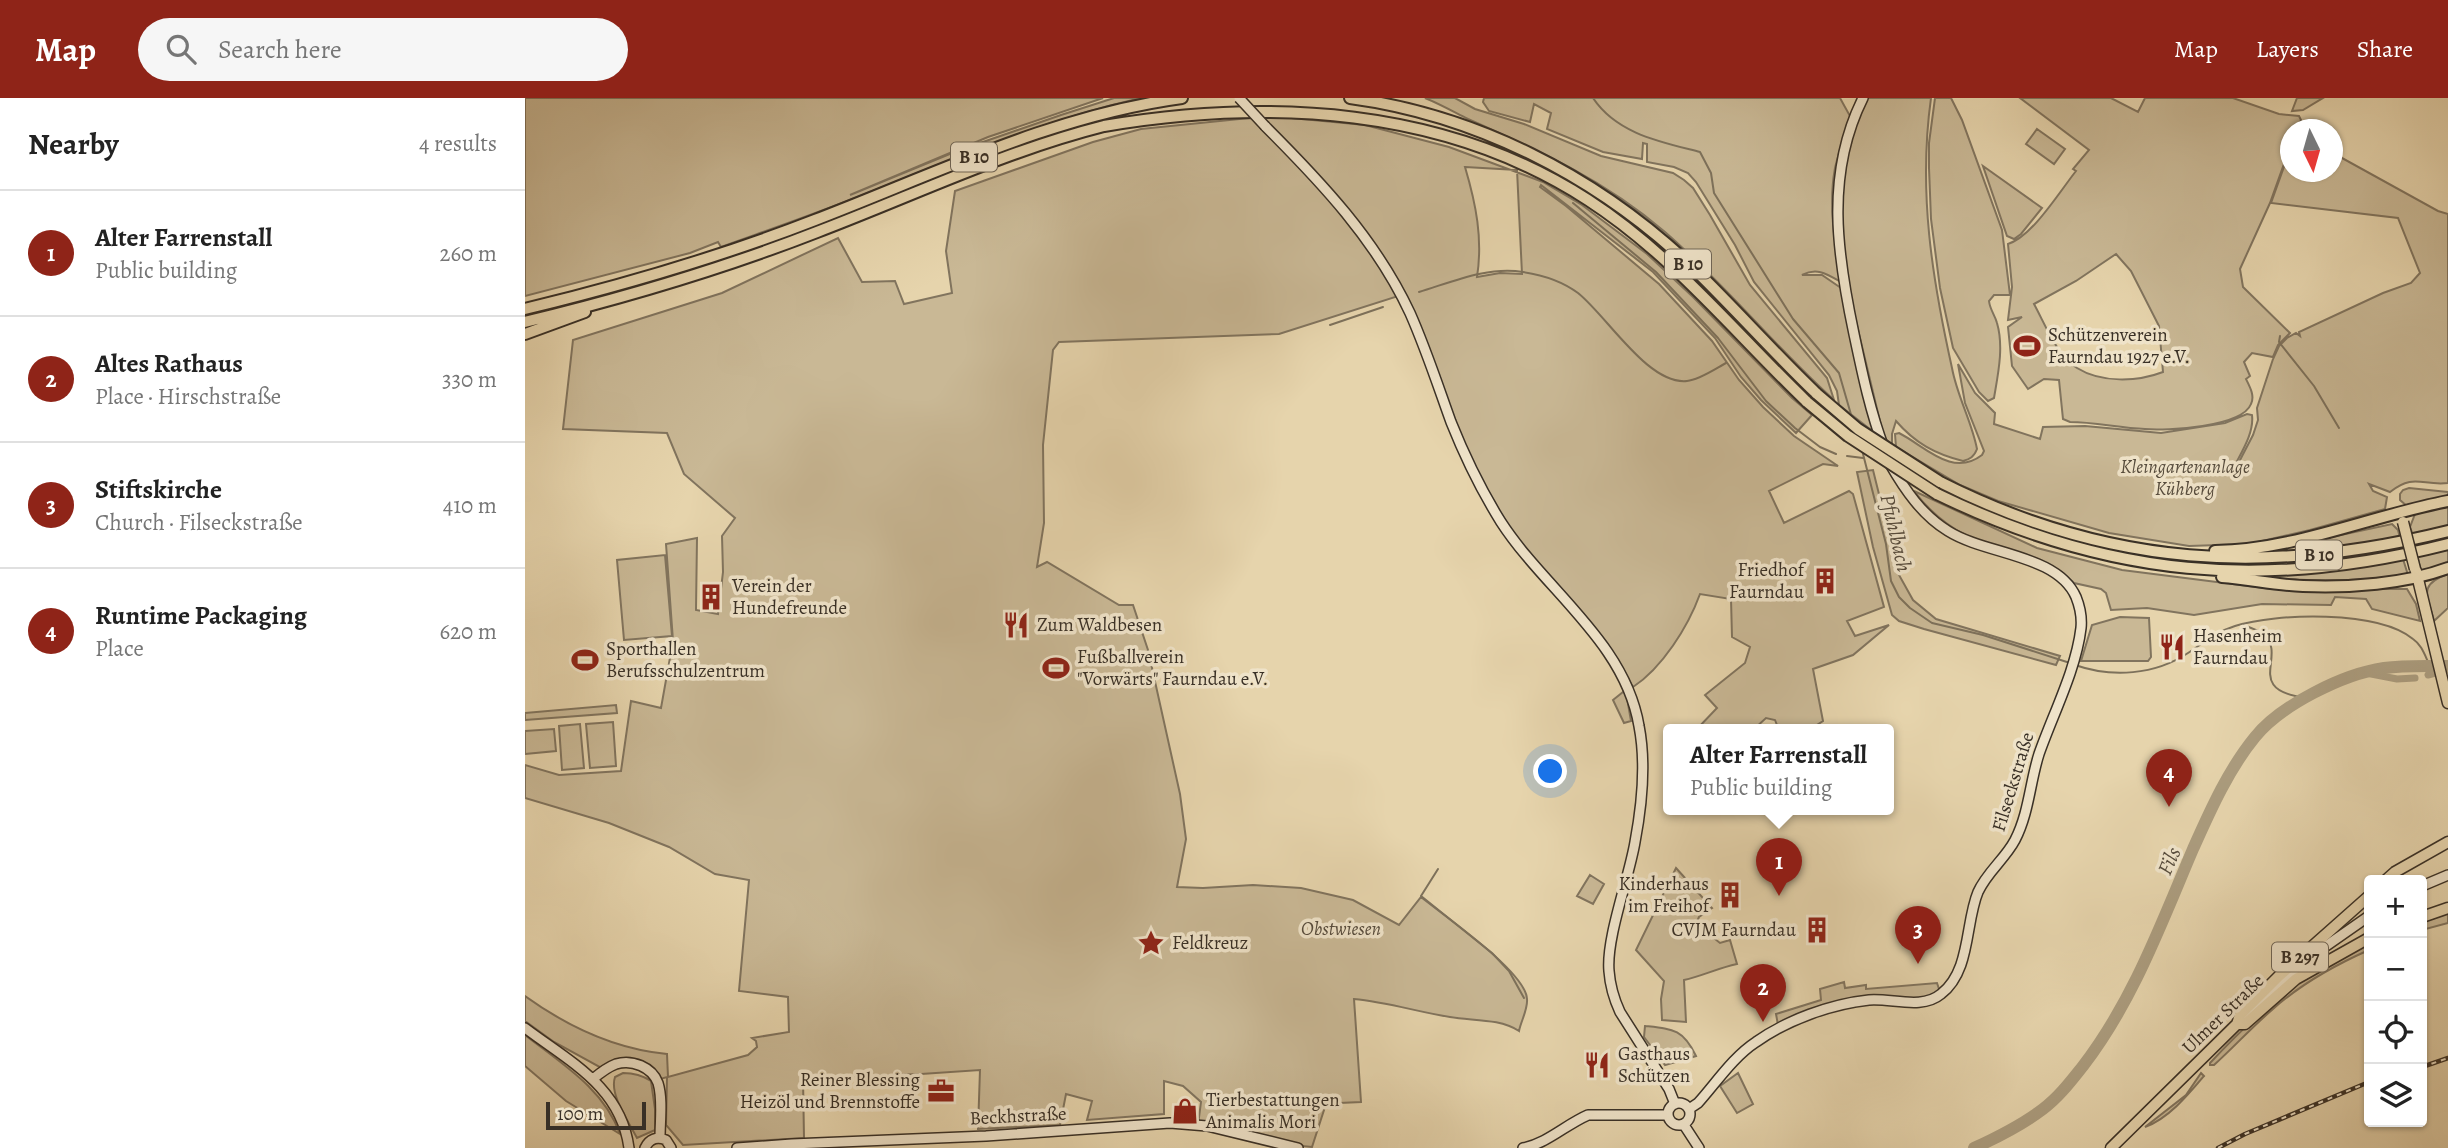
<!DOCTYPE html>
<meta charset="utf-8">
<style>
body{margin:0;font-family:Alegreya,serif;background:#f6f6f6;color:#222}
.controls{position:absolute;right:21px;bottom:21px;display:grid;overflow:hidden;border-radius:7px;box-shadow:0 2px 5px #0004}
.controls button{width:63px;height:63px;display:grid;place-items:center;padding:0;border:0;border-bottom:2px solid #e0e0e0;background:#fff;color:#222;font:35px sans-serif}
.compass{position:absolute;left:1755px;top:21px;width:63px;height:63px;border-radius:50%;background:#fff;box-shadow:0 2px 5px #0004;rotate:175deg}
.scale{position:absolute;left:21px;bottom:18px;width:100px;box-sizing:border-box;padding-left:7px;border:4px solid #393026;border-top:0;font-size:19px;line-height:24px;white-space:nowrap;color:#393026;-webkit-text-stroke:5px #efe3c9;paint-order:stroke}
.you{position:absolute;left:1026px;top:674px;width:24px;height:24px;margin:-18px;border:5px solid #fff;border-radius:50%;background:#1a73e8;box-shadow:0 0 0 10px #1a73e833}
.badge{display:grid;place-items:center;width:46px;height:46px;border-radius:50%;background:#8f2418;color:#fff;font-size:23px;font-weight:700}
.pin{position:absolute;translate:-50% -58px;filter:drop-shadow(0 2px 4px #0008)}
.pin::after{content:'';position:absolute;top:37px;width:24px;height:21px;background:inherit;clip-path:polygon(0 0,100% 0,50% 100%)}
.popup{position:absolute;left:1138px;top:626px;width:231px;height:91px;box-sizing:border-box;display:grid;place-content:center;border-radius:7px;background:#fff;filter:drop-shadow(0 2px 5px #0005);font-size:23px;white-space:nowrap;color:#767676}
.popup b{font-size:26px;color:#222}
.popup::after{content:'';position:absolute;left:50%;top:100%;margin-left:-14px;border:14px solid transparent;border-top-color:#fff}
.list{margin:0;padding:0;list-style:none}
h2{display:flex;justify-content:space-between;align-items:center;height:91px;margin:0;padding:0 28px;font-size:30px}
h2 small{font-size:23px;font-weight:400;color:#767676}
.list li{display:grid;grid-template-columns:46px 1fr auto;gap:21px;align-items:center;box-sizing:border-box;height:126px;padding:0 28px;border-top:2px solid #e0e0e0}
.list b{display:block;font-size:26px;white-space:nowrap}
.list p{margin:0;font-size:23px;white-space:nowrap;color:#767676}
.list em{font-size:23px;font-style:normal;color:#767676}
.icon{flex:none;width:38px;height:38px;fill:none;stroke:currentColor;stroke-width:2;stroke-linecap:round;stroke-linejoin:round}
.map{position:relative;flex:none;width:1923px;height:1050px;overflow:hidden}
header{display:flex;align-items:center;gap:42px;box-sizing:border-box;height:98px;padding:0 35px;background:#8f2418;color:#fff}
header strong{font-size:33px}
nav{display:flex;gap:38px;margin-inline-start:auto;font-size:24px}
.search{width:490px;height:63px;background:#f6f6f6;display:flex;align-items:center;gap:18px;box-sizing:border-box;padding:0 24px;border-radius:38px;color:#767676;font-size:26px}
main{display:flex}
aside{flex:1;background:#fff}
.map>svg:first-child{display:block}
.green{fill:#c9b895;stroke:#81745e;stroke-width:2;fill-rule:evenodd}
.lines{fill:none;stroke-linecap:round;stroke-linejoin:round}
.stream{stroke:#7d715b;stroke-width:2}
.canal{stroke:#ab9c7e;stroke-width:7}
.river{stroke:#ab9c7e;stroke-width:12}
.secondary-casing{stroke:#393026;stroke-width:12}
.primary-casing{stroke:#393026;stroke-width:13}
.highway-casing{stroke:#393026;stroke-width:14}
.secondary{stroke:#efe3c9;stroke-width:9}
.primary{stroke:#e6d4ac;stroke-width:10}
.highway{stroke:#e6d4ac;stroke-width:10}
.rail-casing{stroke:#393026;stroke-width:4.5}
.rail{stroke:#efe3c9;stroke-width:2;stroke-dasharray:5;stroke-linecap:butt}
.secondary-bridge-casing{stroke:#393026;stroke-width:12;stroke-linecap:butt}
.primary-bridge-casing{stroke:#393026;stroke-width:13;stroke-linecap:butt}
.highway-bridge-casing{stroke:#393026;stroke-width:14;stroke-linecap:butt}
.secondary-bridge{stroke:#efe3c9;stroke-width:9}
.primary-bridge{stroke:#e6d4ac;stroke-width:10}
.highway-bridge{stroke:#e6d4ac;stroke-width:10}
.labels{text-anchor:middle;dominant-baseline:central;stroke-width:7;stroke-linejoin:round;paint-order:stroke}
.shield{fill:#efe3c9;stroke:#706657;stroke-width:2}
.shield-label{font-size:18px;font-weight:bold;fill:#393026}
.poi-label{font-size:19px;fill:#393026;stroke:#efe3c9;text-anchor:start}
.park-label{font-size:19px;font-style:italic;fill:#564b3c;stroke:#efe3c9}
.street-label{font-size:19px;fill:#393026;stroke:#efe3c9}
.water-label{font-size:21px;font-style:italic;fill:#564b3c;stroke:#efe3c9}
</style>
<header>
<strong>Map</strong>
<div class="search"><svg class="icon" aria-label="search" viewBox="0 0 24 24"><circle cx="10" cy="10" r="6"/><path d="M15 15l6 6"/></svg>Search here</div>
<nav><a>Map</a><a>Layers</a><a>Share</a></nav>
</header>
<main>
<aside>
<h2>Nearby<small>4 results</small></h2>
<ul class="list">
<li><span class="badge">1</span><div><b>Alter Farrenstall</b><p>Public building</p></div><em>260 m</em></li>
<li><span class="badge">2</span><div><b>Altes Rathaus</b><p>Place · Hirschstraße</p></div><em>330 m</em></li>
<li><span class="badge">3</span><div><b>Stiftskirche</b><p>Church · Filseckstraße</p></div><em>410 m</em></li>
<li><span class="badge">4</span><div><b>Runtime Packaging</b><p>Place</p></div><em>620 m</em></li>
</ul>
</aside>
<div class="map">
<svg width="1923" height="1050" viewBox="0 0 1923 1050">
<rect width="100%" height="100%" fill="#e6d4ac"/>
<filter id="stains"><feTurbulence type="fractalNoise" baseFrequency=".00286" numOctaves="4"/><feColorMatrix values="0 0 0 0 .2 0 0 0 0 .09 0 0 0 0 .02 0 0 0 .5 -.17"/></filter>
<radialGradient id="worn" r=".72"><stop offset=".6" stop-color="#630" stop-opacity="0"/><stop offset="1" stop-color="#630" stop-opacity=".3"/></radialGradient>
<path class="green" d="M0 0H578L463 39 325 97 432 53 536 17 589 0H616C522 21 435 58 345 94 296 114 246 131 196 149L193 144 165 155 0 198Z
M900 0H930L950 11 999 26 1076 58 1148 75 1159 82 1168 90 1185 117 1225 187 1302 280 1309 302C1250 249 1200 186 1140 134 1079 82 1015 53 943 21 929 14 915 6 900 0Z
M959 0H1315L1325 18C1320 35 1314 53 1310 70 1303 108 1310 146 1316 184 1302 176 1292 169 1277 177H1297L1316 190 1350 335 1314 307 1312 293 1304 277 1229 184 1210 147 1171 84 1163 75 1149 69 1122 64V46L1118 45 1117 61 1078 54 1022 31 1026 15 1009 6 1005 24 964 13 958 4Z
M1341 0H1406C1393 93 1407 180 1427 270 1432 298 1447 324 1452 351 1449 359 1445 361 1438 363 1410 356 1390 345 1371 323L1367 336V347L1359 340 1323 190 1314 120 1319 74 1325 42Z
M1410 0H1426L1437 22 1477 132 1485 197H1469L1464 203C1465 212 1470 217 1472 225 1479 249 1473 276 1469 300L1463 303 1454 294 1428 250 1415 190 1406 121 1404 70V45Z
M1495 0H1586L1613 14 1620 0H1708L1754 16 1774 18 1776 22 1772 31 1766 32 1765 49 1745 105 1715 171 1718 189 1765 235 1753 247 1748 259 1727 255 1719 264 1725 278 1721 281C1725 289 1730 298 1726 306 1717 329 1641 333 1620 331 1594 330 1570 324 1545 324L1538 321 1534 282 1519 281 1503 291 1487 268 1483 229 1497 219 1483 222 1487 189 1483 146C1507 139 1535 93 1551 73L1548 71 1564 52ZM1591 156 1606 173 1634 228 1638 274C1612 284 1576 285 1552 270 1532 258 1520 226 1509 206L1551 183Z
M1772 0H1798L1778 12 1767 13Z
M744 18 840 27 924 49 1018 84 1057 107 1122 156 1168 199 1267 300 1287 317 1271 335 1236 302 1216 279 1190 240 1128 174 1016 87 1015 89 1041 108 1134 186 1187 243 1214 282 1238 309 1269 338 1313 368 1298 366 1244 393 1259 425 1324 393 1328 396 1359 509 1322 523 1330 538 1364 527 1328 557 1288 571 1298 623 1284 632H1254L1250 622 1241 620 1228 632H1171L1192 610 1180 597 1220 565 1225 549 1207 539 1206 501 1175 496C1163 529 1137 570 1108 589L1092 562 1006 464 953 385 879 203 873 198 754 236 534 244 528 252 518 347 519 425 512 469 522 464 594 507H608L623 552 655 696 661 741 652 789 678 790 728 787 776 790 828 802 874 827 896 799C918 817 1001 874 1002 901 1003 911 996 923 994 933 974 920 947 923 925 919 893 914 862 904 829 901L836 1004 814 1005 800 1009 787 1049 767 1047 673 1027 676 1004 658 988 639 983V1016L562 1022 567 1003 541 996 535 1027 453 1031 455 972 396 976 278 980 279 1040 158 1047 141 1027 142 979 132 982 112 967 80 972 29 944 0 923V898C43 929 89 951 142 956L143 979 223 957 232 949 231 943 227 940 264 934 263 899 214 893 224 782 190 776 144 749 84 725 0 700V667L34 677 96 673 106 603 136 610 148 543 141 446 172 440 171 512 193 516 198 474 197 438 210 420 159 376 142 335 38 331 48 242 197 195 313 140 337 184 370 183 379 206 427 195 421 153 430 93 568 44 616 31ZM940 69 992 72 997 176 975 175 952 179C958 141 951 106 940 69Z
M1512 31 1540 51 1529 66 1501 46Z
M1765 52 1766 74H1808V55L1913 113 1923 116V385C1897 388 1889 375 1865 394L1844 386 1848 393 1862 399 1860 411 1785 432 1724 446 1664 448 1584 435 1473 403 1435 387 1371 349 1370 336 1374 335C1400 348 1427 380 1457 357L1459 353 1440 305 1433 266 1450 295 1470 315 1469 326 1515 341 1518 329 1560 328 1636 335 1700 325 1722 316 1727 317C1729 333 1719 350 1711 365L1713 366 1728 337 1733 322 1732 310 1748 261 1754 248 1762 240 1771 235 1775 238 1774 234 1858 195 1886 185 1895 175 1873 120 1746 105Z
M1458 68 1517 110 1496 136 1489 141 1482 138Z
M1348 372 1374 477 1388 502 1411 521 1535 558 1531 567 1399 531 1374 523 1367 517 1348 449 1332 374Z
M1884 390 1923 394V401L1883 409 1875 402V396L1878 392Z
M1389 393 1512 450 1597 472 1747 491H1882L1891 506 1895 523 1847 511 1841 501 1810 499 1806 507 1737 506 1669 517 1622 510 1586 512 1581 495 1576 491 1549 485 1537 474 1526 468C1470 450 1426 442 1389 393Z
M1923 407V429L1888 437 1885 429 1890 416Z
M1867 426 1873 432 1875 440 1793 453 1723 457Z
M1558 445C1673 470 1761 469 1877 448L1878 452C1814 464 1749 472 1685 469 1642 466 1599 455 1557 449Z
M1923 450V468L1896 473 1892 457Z
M140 457 147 538 99 542 92 462Z
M1878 461 1883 477C1831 484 1781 484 1729 478L1793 474Z
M1923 476V510L1909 523C1903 498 1892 487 1923 476Z
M1595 519 1624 520 1626 559 1623 563H1556L1567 527Z
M1098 594H1101L1106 623 1099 625 1088 602Z
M91 607 92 615 0 622V615Z
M88 624 91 668 65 670 61 626Z
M55 626 59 670 37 672 34 628Z
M29 631 31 653 0 656V633Z
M1151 770 1187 810 1174 819 1171 826 1195 845 1205 842 1212 866C1193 870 1177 878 1159 882L1161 924 1137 922 1136 901 1139 883 1111 852Z
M1065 777 1079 786 1068 806 1052 798Z
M1923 814V825L1897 832V824Z
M1844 845V852C1810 867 1776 886 1748 911 1727 929 1709 949 1689 967H1685V965C1713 935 1744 905 1777 881 1798 867 1822 857 1844 845Z
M1319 884 1320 890 1341 887V891L1412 885 1416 897 1406 902H1363L1299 912 1297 907 1253 927 1251 916 1296 902 1295 891Z
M1120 928C1148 931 1158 931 1171 958L1140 967 1119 939Z
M0 937C37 966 79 991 95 1036L41 1003 0 968Z
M98 975C109 975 117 977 126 983L130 1011V1032L112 1040C104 1024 84 997 90 979Z
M1213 975 1228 1006 1212 1015 1195 988Z
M1676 975 1679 978C1663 997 1643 1021 1620 1029L1661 997Z"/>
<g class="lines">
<path class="stream" d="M1068 0C1092 36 1136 44 1175 54L1186 75 1189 95 1268 221 1314 275 1327 320
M1048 105 1131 174 1193 240 1241 303 1270 330 1295 349 1311 356
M894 194C927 184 963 168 998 174 1018 177 1037 183 1053 195 1082 218 1123 287 1162 283 1174 282 1190 271 1201 265
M805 227 858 209
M1755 238 1754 244 1789 288 1814 330
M1337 352 1361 446 1366 483 1374 499 1385 510 1407 525 1458 537 1545 565
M1322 358 1338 360
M1719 527C1725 530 1734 532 1739 537 1763 558 1717 592 1782 600
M1550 567C1587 580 1630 577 1663 555 1680 544 1691 534 1710 528 1751 515 1853 512 1888 541 1897 547 1900 558 1905 568
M913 771 896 798 967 855 984 873 999 900"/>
<path class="canal" d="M1841 575 1872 581 1890 580
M1903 577 1923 572"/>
<path class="river" d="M1449 1050C1473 1039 1497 1027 1518 1011 1534 999 1546 983 1558 968 1608 903 1636 826 1668 751 1685 713 1703 672 1730 639 1756 607 1818 576 1859 570 1880 567 1902 568 1923 568"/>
<g class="secondary-casing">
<path id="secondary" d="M1338 0C1300 76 1312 156 1329 236 1337 274 1345 313 1359 350
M740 28C796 84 851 142 885 215 901 251 913 288 926 324 940 359 956 392 976 424 1020 492 1100 544 1114 628 1121 664 1117 707 1110 744 1104 780 1081 840 1084 873 1085 887 1089 901 1095 914L1144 991 1150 1006
M1897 788 1923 777
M1721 918 1791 855 1844 818
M0 930C45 964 96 989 104 1050
M68 981C75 975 83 969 91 966 107 961 127 969 133 985 138 1001 135 1023 135 1040
M1143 1016a11 11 0 1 1 22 0a11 11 0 1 1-22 0Z
M1164 1011 1173 1005C1191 985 1208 959 1231 944 1262 922 1306 906 1344 902 1367 900 1397 912 1416 896 1446 873 1440 825 1453 794 1462 774 1480 761 1490 742 1504 715 1505 684 1514 656 1528 616 1551 572 1556 530 1557 520 1555 509 1551 499 1532 456 1461 457 1423 433 1397 417 1380 392 1365 366
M1159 1027 1174 1050
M120 1050C124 1041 132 1038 141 1042L146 1050
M212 1050 267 1046 461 1038 645 1025 682 1028 773 1050
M998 1050C1023 1045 1040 1027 1063 1017H1142"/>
</g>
<g class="primary-casing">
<path id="primary" d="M1891 473 1923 605
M1861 782 1870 774 1923 744
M1897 819 1923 810
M1712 926H1720L1771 881 1844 840
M1586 1050 1712 926 1715 917 1754 878 1844 798"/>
</g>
<g class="highway-casing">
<path id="highway" d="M825 0C951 17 1068 77 1161 163 1206 206 1247 253 1292 296
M0 211C99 187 195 159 290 122 410 76 529 17 657 0
M0 224C99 200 197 171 292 134 387 98 480 53 579 28 744 0 920 9 1063 102 1148 157 1210 235 1282 304
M0 236 60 214
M1415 384C1583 469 1742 478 1923 433
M1412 396C1582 479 1739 493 1923 446
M1690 453C1770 452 1845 418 1923 403
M1697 479C1724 481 1751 487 1778 488 1824 490 1880 486 1923 470"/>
</g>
<use href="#secondary" class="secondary"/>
<use href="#primary" class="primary"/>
<use href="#highway" class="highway"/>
<g class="rail-casing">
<path id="rail" d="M1897 969 1923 960
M1693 1050 1720 1036 1844 984"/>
</g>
<use href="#rail" class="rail"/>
<g class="secondary-bridge-casing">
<path id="secondary-bridge" d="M714 0 740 28"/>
</g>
<g class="primary-bridge-casing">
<path id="primary-bridge" d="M1878 424 1890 471"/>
</g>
<g class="highway-bridge-casing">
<path id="highway-bridge" d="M1292 296 1333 331 1415 384
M1282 304 1323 338 1412 396"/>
</g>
<use href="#secondary-bridge" class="secondary-bridge"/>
<use href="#primary-bridge" class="primary-bridge"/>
<use href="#highway-bridge" class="highway-bridge"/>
</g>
<defs>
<g id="stadium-bare" transform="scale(2.1)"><path d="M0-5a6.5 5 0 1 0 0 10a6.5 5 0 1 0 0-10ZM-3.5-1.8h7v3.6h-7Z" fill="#8f2418" stroke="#efe3c9" stroke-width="2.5" paint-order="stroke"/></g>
<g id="building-bare" transform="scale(2.1)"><path d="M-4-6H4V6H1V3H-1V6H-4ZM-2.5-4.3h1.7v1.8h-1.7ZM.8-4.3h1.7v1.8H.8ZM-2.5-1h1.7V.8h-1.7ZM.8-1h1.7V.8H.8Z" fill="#8f2418" stroke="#efe3c9" stroke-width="2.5" paint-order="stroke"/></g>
<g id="restaurant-bare" transform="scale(2.1)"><path d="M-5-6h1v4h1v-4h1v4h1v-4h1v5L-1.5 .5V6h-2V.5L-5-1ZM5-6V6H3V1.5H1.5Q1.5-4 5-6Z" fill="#8f2418" stroke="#efe3c9" stroke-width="2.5" paint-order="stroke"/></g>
<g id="sight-bare" transform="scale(2.1)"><path d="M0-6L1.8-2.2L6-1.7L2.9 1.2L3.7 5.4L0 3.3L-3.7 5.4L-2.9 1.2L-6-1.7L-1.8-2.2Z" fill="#8f2418" stroke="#efe3c9" stroke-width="2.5" paint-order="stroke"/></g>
<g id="office-bare" transform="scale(2.1)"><path d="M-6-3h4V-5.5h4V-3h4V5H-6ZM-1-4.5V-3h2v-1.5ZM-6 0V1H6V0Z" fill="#8f2418" stroke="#efe3c9" stroke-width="2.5" paint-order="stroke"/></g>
<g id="shop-bare" transform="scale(2.1)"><path d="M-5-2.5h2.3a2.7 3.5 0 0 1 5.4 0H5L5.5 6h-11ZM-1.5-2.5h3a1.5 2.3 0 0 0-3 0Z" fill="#8f2418" stroke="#efe3c9" stroke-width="2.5" paint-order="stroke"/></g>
</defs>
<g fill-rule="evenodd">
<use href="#stadium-bare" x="1502" y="248"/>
<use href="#building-bare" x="1300" y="483"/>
<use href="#building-bare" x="186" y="499"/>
<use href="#restaurant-bare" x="491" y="527"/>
<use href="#restaurant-bare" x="1647" y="549"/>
<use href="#stadium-bare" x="60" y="562"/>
<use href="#stadium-bare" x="531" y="570"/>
<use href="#building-bare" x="1205" y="797"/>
<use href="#building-bare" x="1292" y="832"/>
<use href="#sight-bare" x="626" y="845"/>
<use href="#restaurant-bare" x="1072" y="967"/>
<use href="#office-bare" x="416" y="993"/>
<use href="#shop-bare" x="660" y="1013"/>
</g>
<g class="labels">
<g class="shield">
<rect x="426" y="44.5" width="46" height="29" rx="5"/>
<rect x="1140" y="151.5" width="46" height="29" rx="5"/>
<rect x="1771" y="442.5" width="46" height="29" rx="5"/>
<rect x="1747" y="844.5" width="56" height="29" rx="5"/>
</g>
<g class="shield-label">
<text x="449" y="59">B 10</text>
<text x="1163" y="166">B 10</text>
<text x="1794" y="457">B 10</text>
<text x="1775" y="859">B 297</text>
</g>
<g class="poi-label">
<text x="1523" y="237">Schützenverein<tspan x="1523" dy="22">Faurndau 1927 e.V.</tspan></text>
<text x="1279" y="472" text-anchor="end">Friedhof<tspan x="1279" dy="22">Faurndau</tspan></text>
<text x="207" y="488">Verein der<tspan x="207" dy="22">Hundefreunde</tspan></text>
<text x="512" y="527">Zum Waldbesen</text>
<text x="1668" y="538">Hasenheim<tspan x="1668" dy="22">Faurndau</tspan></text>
<text x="81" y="551">Sporthallen<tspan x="81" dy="22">Berufsschulzentrum</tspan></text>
<text x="552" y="559">Fußballverein<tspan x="552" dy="22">"Vorwärts" Faurndau e.V.</tspan></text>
<text x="1184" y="786" text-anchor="end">Kinderhaus<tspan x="1184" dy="22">im Freihof</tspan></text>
<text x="1271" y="832" text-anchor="end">CVJM Faurndau</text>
<text x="647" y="845">Feldkreuz</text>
<text x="1093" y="956">Gasthaus<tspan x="1093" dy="22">Schützen</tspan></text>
<text x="395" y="982" text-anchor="end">Reiner Blessing<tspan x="395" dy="22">Heizöl und Brennstoffe</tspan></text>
<text x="681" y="1002">Tierbestattungen<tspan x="681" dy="22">Animalis Mori</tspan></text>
</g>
<g class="park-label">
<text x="1660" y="369">Kleingartenanlage<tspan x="1660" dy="22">Kühberg</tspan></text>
<text x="816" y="831">Obstwiesen</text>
</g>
<g class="street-label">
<text transform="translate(1488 684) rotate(-73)">Filseckstraße</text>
<text transform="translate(1698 916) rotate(-44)">Ulmer Straße</text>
<text transform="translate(493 1018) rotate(-3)">Beckhstraße</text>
</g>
<g class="water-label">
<text transform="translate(1371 435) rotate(77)">Pfuhlbach</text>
<text transform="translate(1644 763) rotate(-66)">Fils</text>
</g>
</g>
<rect width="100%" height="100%" filter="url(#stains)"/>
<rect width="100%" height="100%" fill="url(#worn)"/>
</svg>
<div class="controls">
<button>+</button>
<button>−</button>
<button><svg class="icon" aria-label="locate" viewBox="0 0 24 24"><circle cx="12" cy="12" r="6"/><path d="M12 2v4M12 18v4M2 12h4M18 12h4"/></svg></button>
<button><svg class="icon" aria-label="layers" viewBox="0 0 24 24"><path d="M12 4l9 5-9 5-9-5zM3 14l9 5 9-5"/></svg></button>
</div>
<svg class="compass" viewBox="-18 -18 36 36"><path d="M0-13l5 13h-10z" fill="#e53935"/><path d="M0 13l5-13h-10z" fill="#767676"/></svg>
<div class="scale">100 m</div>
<div class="you"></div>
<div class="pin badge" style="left:1254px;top:798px">1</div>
<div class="popup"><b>Alter Farrenstall</b>Public building</div>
<div class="pin badge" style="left:1238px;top:924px">2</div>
<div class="pin badge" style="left:1393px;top:866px">3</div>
<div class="pin badge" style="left:1644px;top:709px">4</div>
</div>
</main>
